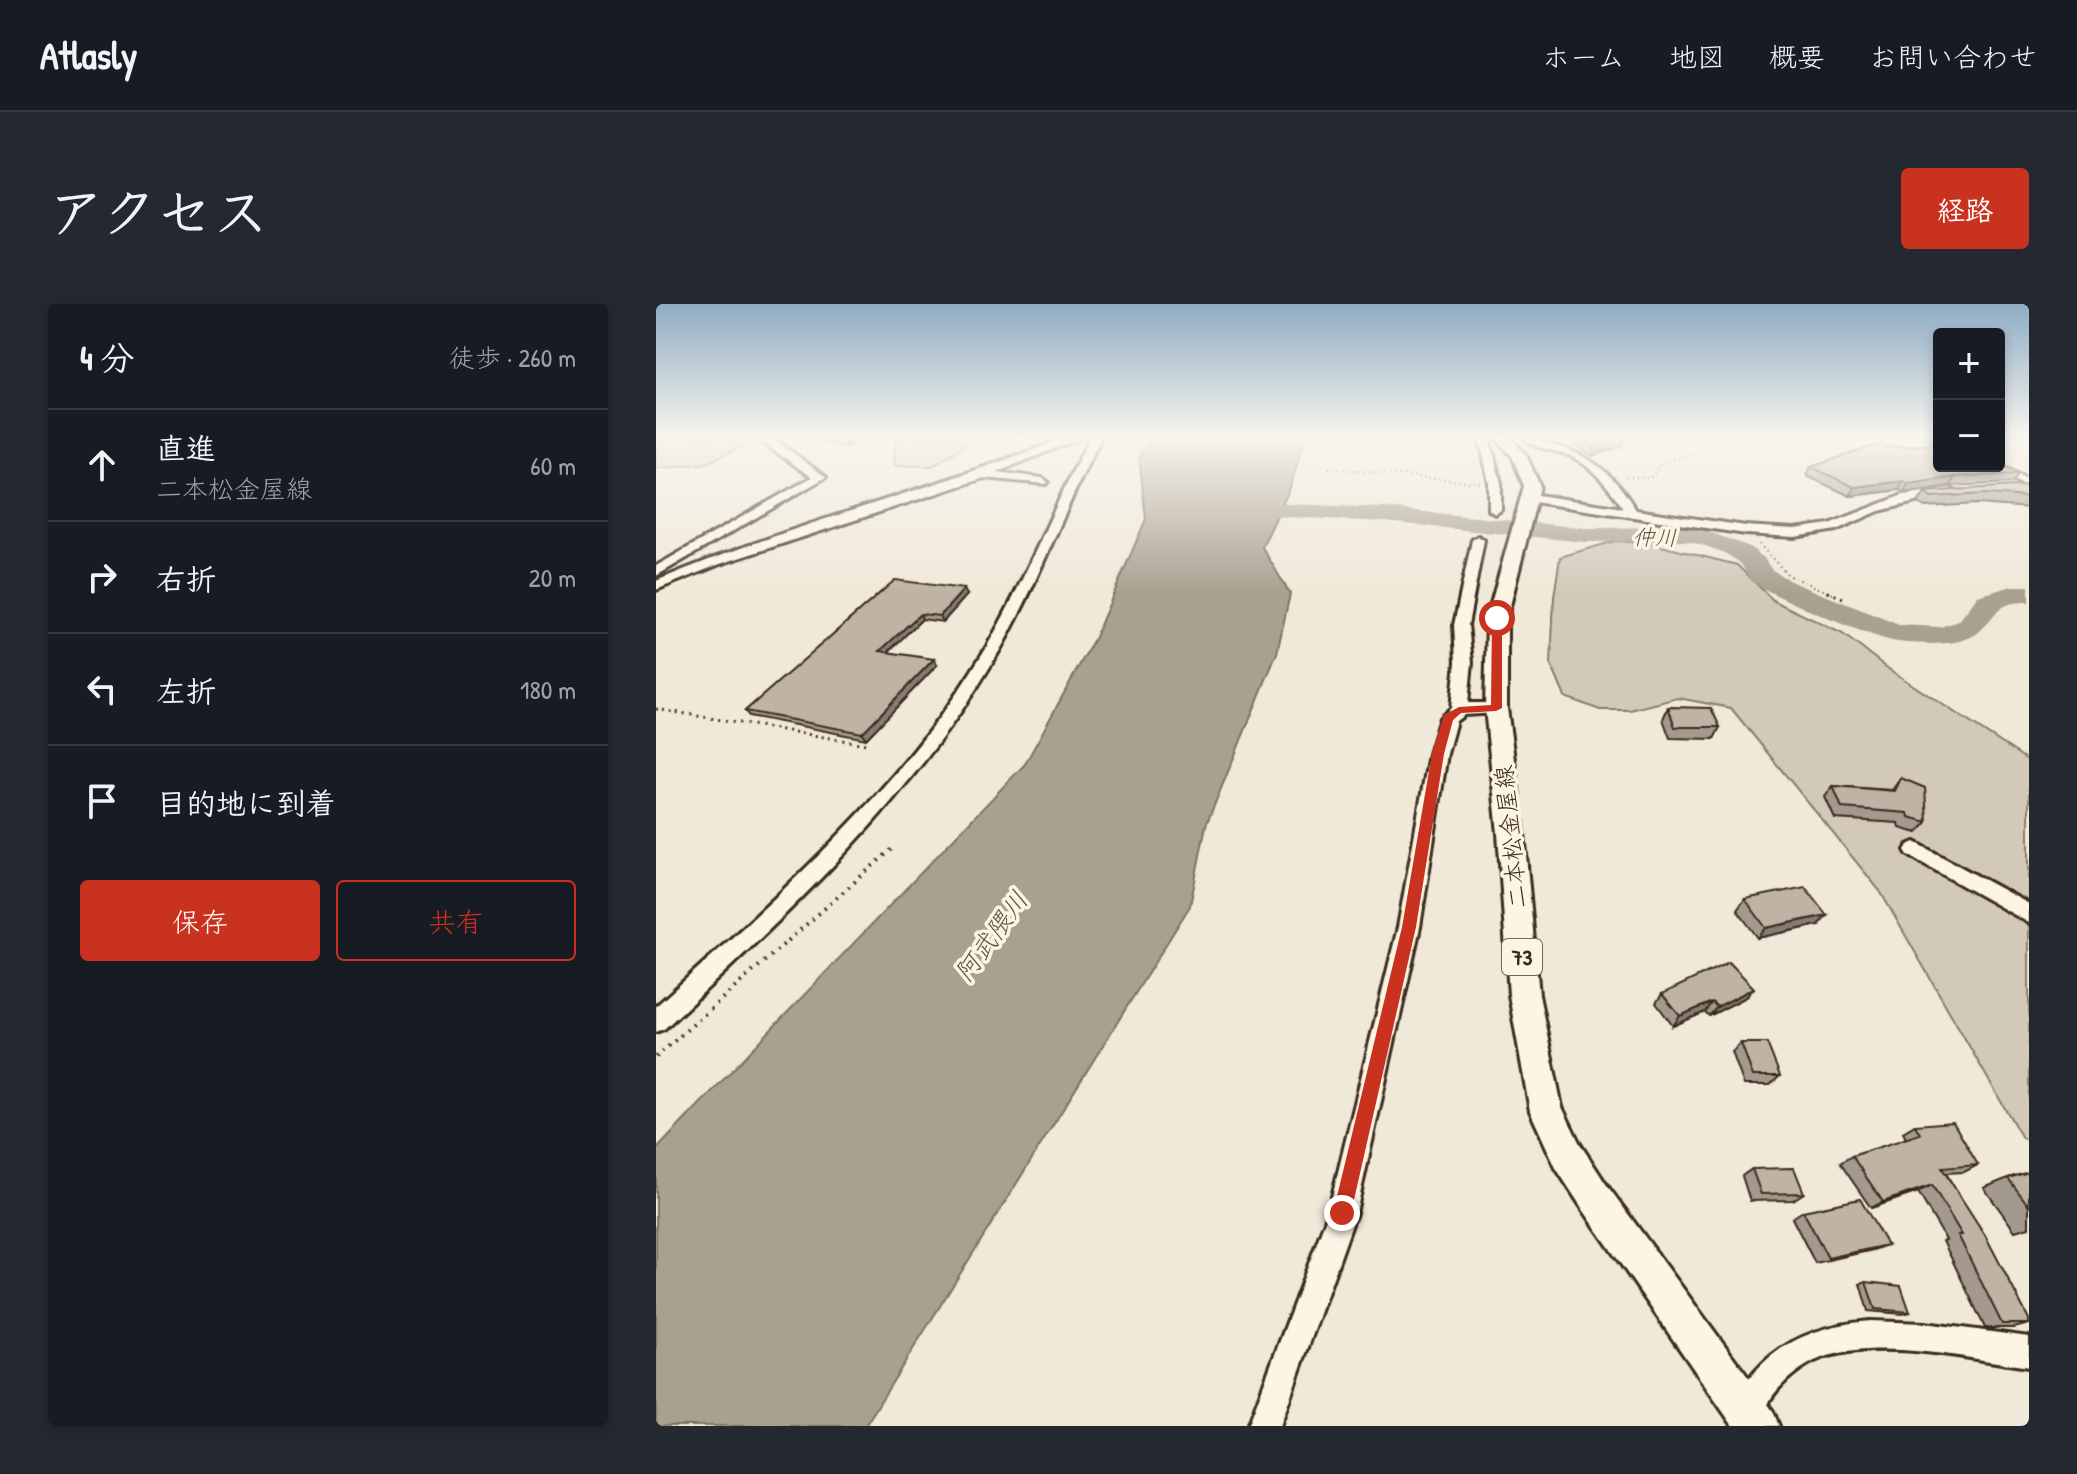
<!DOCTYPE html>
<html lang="ja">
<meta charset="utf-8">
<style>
body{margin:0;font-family:"Patrick Hand","Klee One",sans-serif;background:#242831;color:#f1f3f6}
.controls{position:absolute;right:24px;top:24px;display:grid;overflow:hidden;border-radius:8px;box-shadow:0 4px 12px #0003}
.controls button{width:72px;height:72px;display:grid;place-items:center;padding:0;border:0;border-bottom:2px solid #363941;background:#171b24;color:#f1f3f6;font:40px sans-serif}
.stop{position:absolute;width:24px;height:24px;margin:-18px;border:6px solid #c8321e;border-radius:50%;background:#fff}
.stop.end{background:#c8321e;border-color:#fff;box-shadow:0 2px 8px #0008}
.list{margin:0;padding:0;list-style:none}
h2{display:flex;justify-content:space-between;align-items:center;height:104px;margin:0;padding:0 32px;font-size:34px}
h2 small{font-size:26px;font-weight:400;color:#9ea1a6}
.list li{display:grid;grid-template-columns:52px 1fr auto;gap:24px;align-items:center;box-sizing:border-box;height:112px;padding:0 32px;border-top:2px solid #363941}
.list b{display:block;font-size:30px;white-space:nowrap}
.list p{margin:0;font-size:26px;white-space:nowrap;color:#9ea1a6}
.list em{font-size:26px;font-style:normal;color:#9ea1a6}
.actions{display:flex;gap:16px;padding:24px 32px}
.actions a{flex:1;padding:18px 0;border:2px solid #c8321e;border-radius:8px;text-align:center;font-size:28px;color:#c8321e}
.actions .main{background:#c8321e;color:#fff}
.icon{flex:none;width:44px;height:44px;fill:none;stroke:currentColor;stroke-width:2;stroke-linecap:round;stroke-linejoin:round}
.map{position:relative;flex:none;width:1373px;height:1122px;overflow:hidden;border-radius:8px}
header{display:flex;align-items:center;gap:48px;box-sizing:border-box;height:112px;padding:0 40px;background:#171b24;border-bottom:2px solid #363941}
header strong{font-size:38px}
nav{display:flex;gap:44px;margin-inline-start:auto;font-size:28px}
.intro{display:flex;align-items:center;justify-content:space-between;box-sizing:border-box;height:192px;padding:0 48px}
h1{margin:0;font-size:56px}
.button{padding:20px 36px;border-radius:8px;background:#c8321e;color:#fff;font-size:28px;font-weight:700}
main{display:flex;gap:48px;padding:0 48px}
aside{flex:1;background:#171b24;border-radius:8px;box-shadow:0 4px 12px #0003}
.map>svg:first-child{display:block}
.green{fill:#d2c9ba;stroke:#867a6c;stroke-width:2}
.water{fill:#aaa091;stroke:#7e7163;stroke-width:2}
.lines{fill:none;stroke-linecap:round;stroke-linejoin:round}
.river{fill:#aaa091;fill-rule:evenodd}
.minor-casing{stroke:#3b2a1e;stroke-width:6}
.major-casing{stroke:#3b2a1e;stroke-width:6}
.path-far2{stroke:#3b2a1e;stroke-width:2;stroke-dasharray:1 4;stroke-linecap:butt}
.path-far1{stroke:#3b2a1e;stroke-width:3;stroke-dasharray:2 5;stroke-linecap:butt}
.path{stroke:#3b2a1e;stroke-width:4;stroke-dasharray:2 6;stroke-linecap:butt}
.minor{fill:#fcf5e5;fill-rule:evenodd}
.major{fill:#fcf5e5;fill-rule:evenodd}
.wall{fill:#a39a8d;stroke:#3b2a1e;stroke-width:2}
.shaded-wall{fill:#857d73;stroke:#3b2a1e;stroke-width:2}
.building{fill:#beb3a4;stroke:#3b2a1e;stroke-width:2}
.route{fill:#c8321e}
.labels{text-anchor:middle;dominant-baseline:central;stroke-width:7;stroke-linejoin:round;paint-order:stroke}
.far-water-label{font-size:22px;font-style:italic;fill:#625346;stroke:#fcf5e5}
.shield{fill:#fcf5e5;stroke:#75675a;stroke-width:2}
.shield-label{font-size:22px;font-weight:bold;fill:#3b2a1e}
.street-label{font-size:24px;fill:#3b2a1e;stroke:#fcf5e5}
.water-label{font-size:26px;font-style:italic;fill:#625346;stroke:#fcf5e5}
</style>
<header>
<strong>Atlasly</strong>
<nav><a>ホーム</a><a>地図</a><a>概要</a><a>お問い合わせ</a></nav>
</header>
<div class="intro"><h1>アクセス</h1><a class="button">経路</a></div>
<main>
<aside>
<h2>4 分<small>徒歩 · 260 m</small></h2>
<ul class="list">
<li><svg class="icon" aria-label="ahead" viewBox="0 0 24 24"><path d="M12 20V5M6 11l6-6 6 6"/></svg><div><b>直進</b><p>二本松金屋線</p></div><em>60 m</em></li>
<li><svg class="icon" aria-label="right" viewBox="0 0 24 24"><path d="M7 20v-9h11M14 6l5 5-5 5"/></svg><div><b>右折</b></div><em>20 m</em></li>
<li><svg class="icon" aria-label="left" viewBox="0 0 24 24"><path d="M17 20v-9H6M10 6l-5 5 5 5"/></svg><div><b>左折</b></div><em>180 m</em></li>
<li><svg class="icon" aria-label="arrive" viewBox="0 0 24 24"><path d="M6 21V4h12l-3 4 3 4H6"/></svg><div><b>目的地に到着</b></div></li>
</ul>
<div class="actions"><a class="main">保存</a><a>共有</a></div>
</aside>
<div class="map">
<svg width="1373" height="1122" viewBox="0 0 1373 1122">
<rect width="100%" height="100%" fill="#f0e9d9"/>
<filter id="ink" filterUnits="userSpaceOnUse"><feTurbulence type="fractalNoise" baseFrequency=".0125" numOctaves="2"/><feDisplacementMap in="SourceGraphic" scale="16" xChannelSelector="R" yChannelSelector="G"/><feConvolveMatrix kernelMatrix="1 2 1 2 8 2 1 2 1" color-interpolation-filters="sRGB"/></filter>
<g filter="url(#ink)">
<path class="green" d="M0 132H107L51 159 0 165Z
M243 132H323L277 162H238L239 138Z
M959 237 993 239 1081 261 1118 297 1187 330 1234 366 1373 457V837L1366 834 1224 587 1075 404 1022 394 974 406H944L909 393 895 360 898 293 904 253Z"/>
<path class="water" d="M494 132H647L648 137 634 184 606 243 634 290 621 349 550 521 534 602 209 1122H0V846L369 460 439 333 490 215 483 153Z"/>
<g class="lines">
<path class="river" d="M585 198 729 204 930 224 1029 223 1051 227 1094 243 1108 254 1115 265 1134 277 1243 321 1284 323 1303 317 1322 292 1356 282H1373V298C1340 298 1345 308 1324 327 1306 344 1264 340 1241 338 1218 335 1111 291 1095 276 1090 271 1089 265 1085 260 1071 247 1047 241 1029 237L930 238 729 218 577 210 573 205 577 200Z"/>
<g class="minor-casing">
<path id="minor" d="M97 132 115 133 170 173 0 272V262L156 173Z
M414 132 427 133 341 168 386 174 392 178 390 180 328 174 64 260 0 286V277C135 220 278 185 414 132Z
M435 132H446C407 205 381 285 338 356 253 499 129 612 8 725L0 728V702C117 597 240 490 323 355 367 285 395 205 435 132Z
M823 132 833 133 845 179V206L839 210 833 206V179Z
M865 132C877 132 884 137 896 141 935 151 958 170 980 206L1090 222 1139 225 1173 220 1247 191 1294 184 1300 188 1223 207 1180 226 1139 233 1090 230 871 197 869 194 875 190 967 204C954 184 934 160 912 151 895 145 878 145 865 132Z
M1276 133H1283V140L1276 137Z
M1343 161 1373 176V184L1330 162Z
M822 232 828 236 812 321 816 358 812 399H840L848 404 840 409 808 411 800 417 791 450 764 623 700 909 624 1122H592L672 909 742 623 773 450 784 414 795 404 800 358 798 321 816 236Z
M1259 538 1373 600V619L1252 551 1249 546 1252 541Z
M1214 1017 1269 1019 1373 1033V1063C1312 1055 1226 1034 1166 1054 1146 1061 1125 1079 1114 1096 1111 1103 1108 1113 1103 1118 1096 1122 1087 1121 1080 1118L1075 1107C1100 1047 1151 1022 1214 1017Z"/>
</g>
<g class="major-casing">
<path id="major" d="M838 132H853L870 151 884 182 851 314V404L868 529 883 691 906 803 924 840 950 880 1117 1107 1123 1122H1077L926 904 900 864 874 807 853 691 842 529 829 404 831 314 868 182 856 152Z"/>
</g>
<path class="path-far2" d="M673 164 825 179
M970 173 994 174 1006 159 1037 149 1047 137 1080 132
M1103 240 1132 271 1177 290"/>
<path class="path-far1" d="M1172 288 1187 294
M0 405 210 440"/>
<path class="path" d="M0 753 236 545"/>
<use href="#minor" class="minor"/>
<use href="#major" class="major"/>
</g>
<path class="wall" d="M136 132H210L190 143Z
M912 132H969L966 142 936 152 912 136Z
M1230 143 1362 170 1356 179 1294 182 1247 189 1243 186 1194 192 1151 172 1155 163Z
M1373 181V204L1322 200 1269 203 1262 199 1269 188Z
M239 276 311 291 287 318 266 315 232 348 281 361 210 435 93 412 89 407Z
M1012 403 1064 423 1058 435 1014 434 1007 415Z
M1245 474 1271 518 1261 529 1244 524 1243 519 1179 515 1169 493 1177 482 1236 486Z
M1089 595 1162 621 1102 634 1081 606Z
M1006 690 1090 693 1053 712 1049 708 1017 722 1000 699Z
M1085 739 1124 772 1114 781H1088L1076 748Z
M1259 821 1322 861 1308 868 1290 869 1373 1020 1358 1024H1329L1287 937 1290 936 1262 888 1215 904 1184 859 1196 852 1250 835 1247 828Z
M1096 865 1148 889 1137 896 1094 897 1086 872Z
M1373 868V923L1359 927 1328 884 1352 874Z
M1147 907 1231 941 1217 946 1159 959 1136 914Z
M1210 978 1254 1008 1247 1010 1212 1007 1204 980Z"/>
<path class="shaded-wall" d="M184 132H210L190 143Z
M969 132 966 142 936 152 939 142Z
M1299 173 1294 182 1247 189 1252 180Z
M1248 177 1243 186 1194 192 1198 183Z
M308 285 311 291 287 318 284 312Z
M264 310 266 315 227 353 224 347Z
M278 355 281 361 210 435 206 429Z
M1171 611 1162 621 1102 634 1110 624Z
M1098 684 1090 693 1053 712 1061 703Z
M1056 698 1049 708 1017 722 1024 712Z
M1276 881 1262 888 1215 904 1227 898Z"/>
<path class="building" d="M924 132H968L939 142Z
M1223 140 1230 143 1283 140V162H1343V160L1362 170 1299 173 1252 180 1248 177 1198 183 1155 163Z
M1373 181V193L1329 190 1275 193 1269 188Z
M239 276 308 285 284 312 264 310 224 347 278 355 206 429 89 407Z
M1012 403 1055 404 1064 423H1019Z
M1245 474 1269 484 1271 518 1253 513 1252 509 1186 504 1177 482 1239 487Z
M1149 583 1171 611 1110 624 1089 595Z
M1073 658 1098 684 1061 703 1056 698 1024 712 1006 690Z
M1085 739H1111L1124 772H1097Z
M1297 818 1322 861 1286 864 1329 931 1373 1015V1020H1346L1302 931H1306L1276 881 1227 898 1196 852 1264 830 1259 821Z
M1138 864 1148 889 1105 890 1096 865Z
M1373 868V902L1352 874Z
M1204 895 1231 941 1172 954 1147 907Z
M1210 978 1245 982 1254 1008 1219 1005Z"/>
</g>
<linearGradient id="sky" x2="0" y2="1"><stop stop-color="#8facc5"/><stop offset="0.46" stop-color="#f8f5ee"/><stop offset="1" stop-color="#f8f5ee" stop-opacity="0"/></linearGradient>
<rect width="1373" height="289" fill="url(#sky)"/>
<path class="route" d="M841 311 846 314V404L840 407 805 409 797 416 788 450 760 623 695 909 693 915 686 918 680 915 677 909 746 623 776 450 788 411 803 403 835 401 836 314Z"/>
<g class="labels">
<g class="far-water-label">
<text transform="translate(999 233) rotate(1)">仲川</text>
</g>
<rect class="shield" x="846" y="635" width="40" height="36" rx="6"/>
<g class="shield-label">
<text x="866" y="653">73</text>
</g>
<g class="street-label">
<text transform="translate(854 533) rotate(-96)">二本松金屋線</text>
</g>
<g class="water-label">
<text transform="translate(335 632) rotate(-54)">阿武隈川</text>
</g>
</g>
</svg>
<div class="controls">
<button>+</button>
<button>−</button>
</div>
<div class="stop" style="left:841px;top:314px"></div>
<div class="stop end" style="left:686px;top:909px"></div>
</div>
</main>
